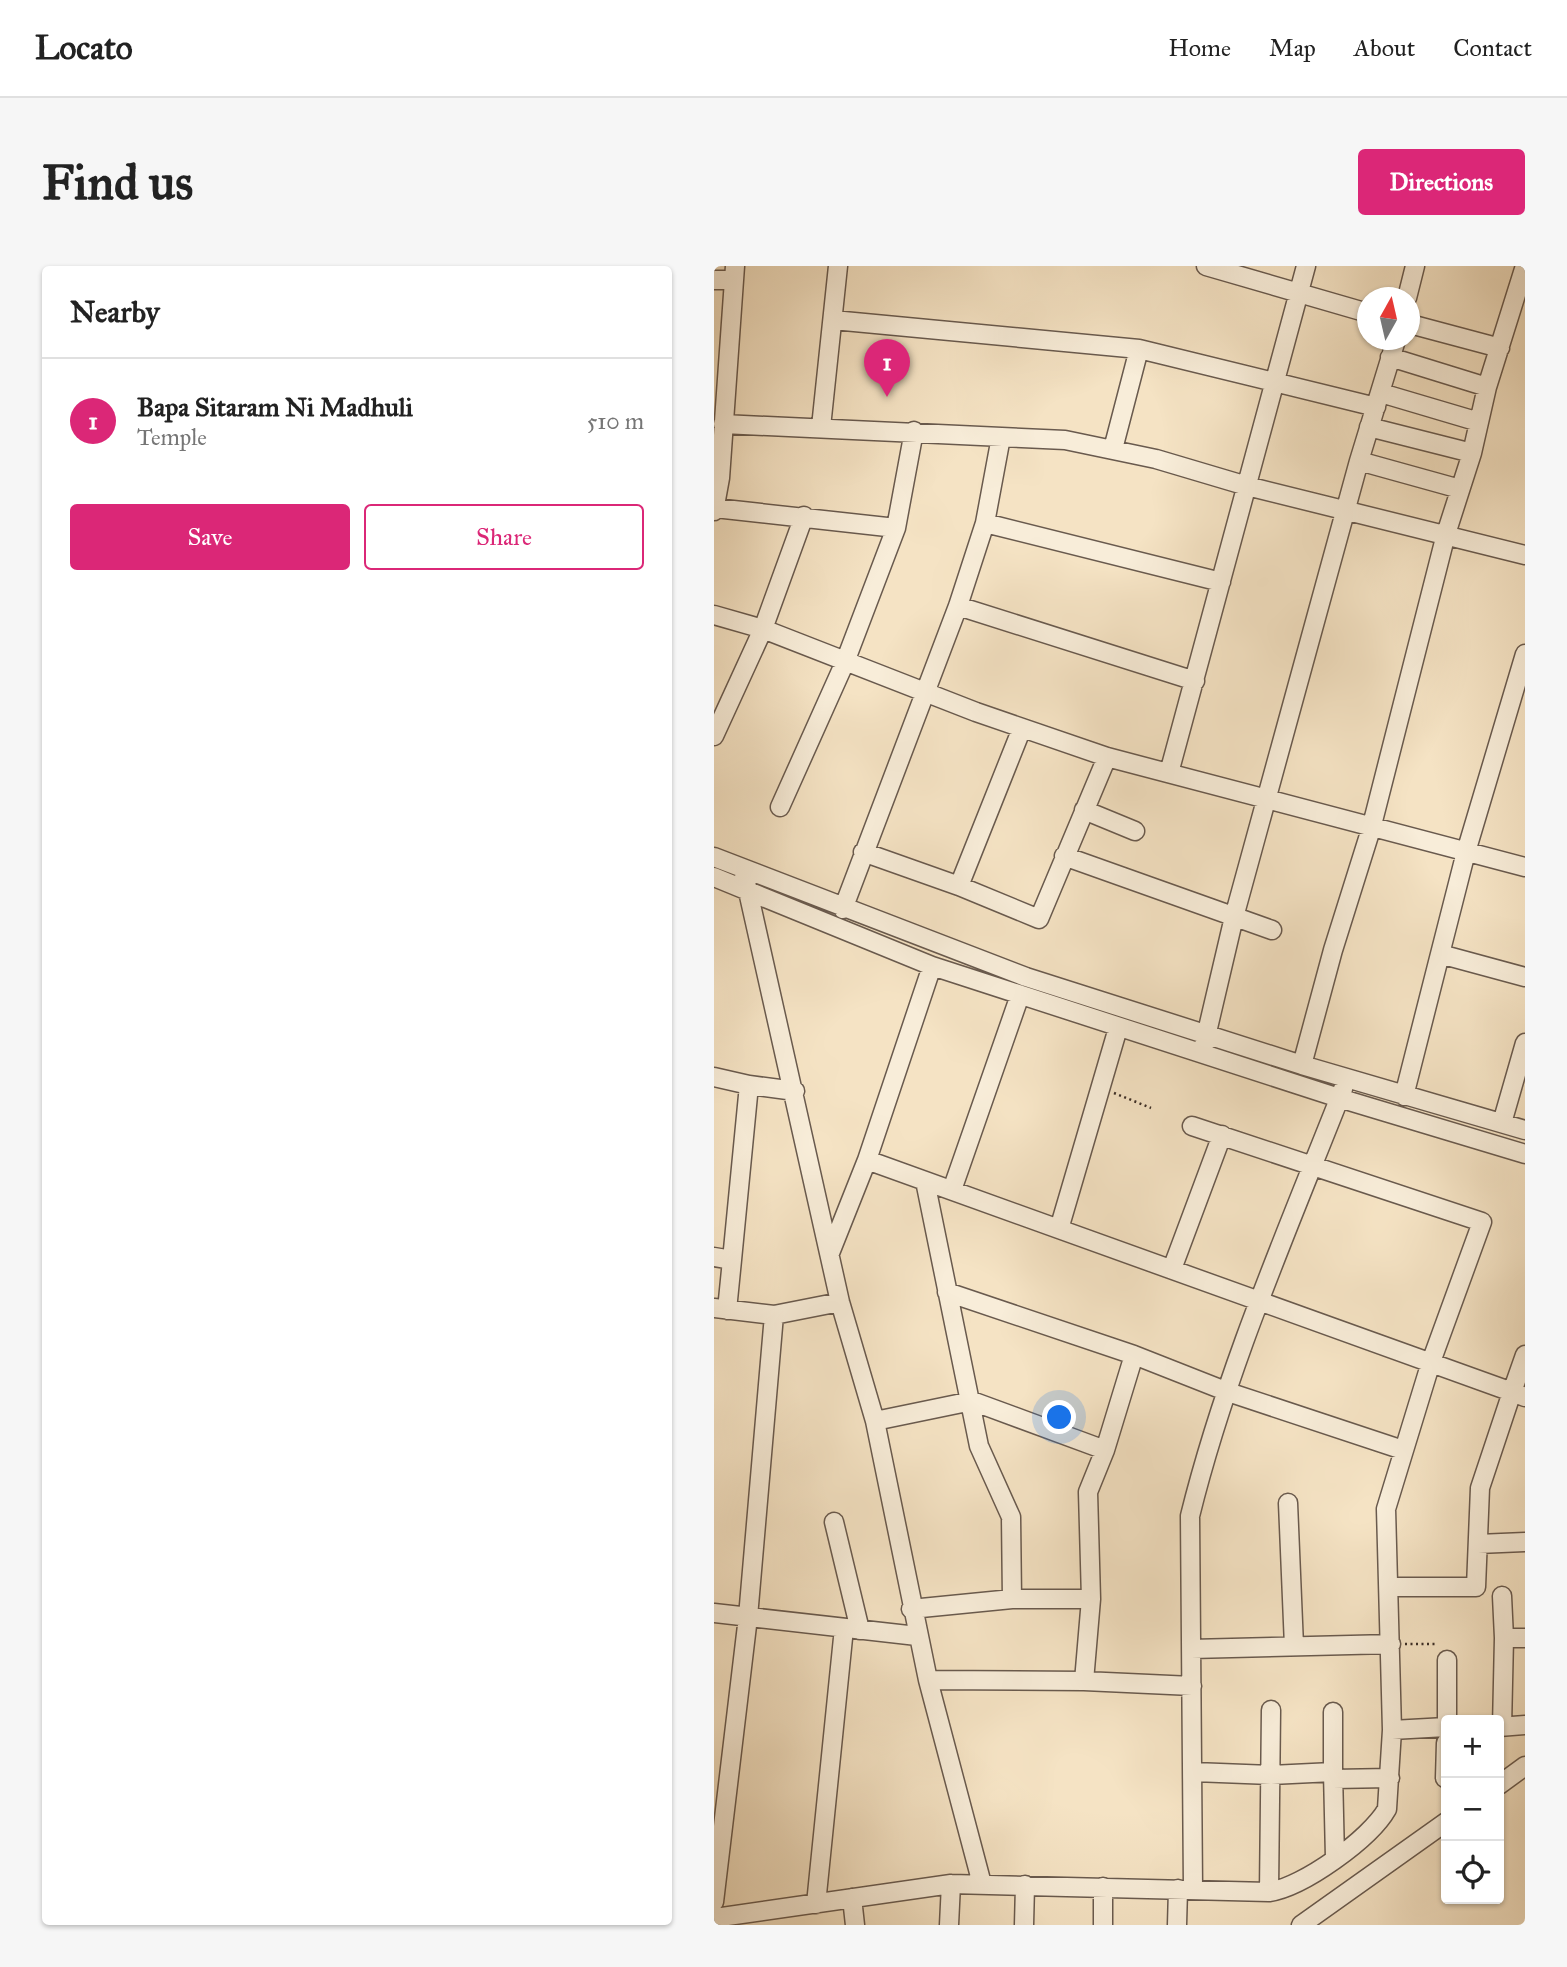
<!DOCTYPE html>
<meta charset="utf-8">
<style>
body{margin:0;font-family:"IM FELL Great Primer",serif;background:#f6f6f6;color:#222}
.controls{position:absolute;right:21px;bottom:21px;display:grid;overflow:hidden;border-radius:7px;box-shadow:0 2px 5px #0004}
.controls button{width:63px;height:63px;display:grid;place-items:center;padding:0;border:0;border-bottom:2px solid #e0e0e0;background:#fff;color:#222;font:35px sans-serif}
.compass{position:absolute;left:643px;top:21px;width:63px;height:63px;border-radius:50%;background:#fff;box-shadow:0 2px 5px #0004;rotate:8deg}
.you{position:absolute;left:346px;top:1152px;width:24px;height:24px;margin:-18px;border:5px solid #fff;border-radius:50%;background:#1a73e8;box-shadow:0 0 0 10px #1a73e833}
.badge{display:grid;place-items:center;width:46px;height:46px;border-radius:50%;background:#db2777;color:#fff;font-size:23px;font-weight:700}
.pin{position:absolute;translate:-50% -58px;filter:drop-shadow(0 2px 4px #0008)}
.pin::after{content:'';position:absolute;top:37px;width:24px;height:21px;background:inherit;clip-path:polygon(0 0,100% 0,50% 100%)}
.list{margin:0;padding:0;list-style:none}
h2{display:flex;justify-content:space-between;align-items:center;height:91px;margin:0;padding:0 28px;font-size:30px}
h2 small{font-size:23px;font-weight:400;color:#767676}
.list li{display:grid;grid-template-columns:46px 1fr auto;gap:21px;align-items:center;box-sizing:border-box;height:126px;padding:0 28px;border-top:2px solid #e0e0e0}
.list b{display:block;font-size:26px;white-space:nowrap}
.list p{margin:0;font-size:23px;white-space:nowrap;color:#767676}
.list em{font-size:23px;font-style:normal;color:#767676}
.actions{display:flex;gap:14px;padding:21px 28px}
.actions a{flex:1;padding:16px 0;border:2px solid #db2777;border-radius:7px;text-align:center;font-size:24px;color:#db2777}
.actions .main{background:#db2777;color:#fff}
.icon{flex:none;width:38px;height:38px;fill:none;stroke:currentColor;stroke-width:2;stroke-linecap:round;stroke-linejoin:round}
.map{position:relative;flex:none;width:811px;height:1659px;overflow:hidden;border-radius:7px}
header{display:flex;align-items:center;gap:42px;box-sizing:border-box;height:98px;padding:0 35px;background:#fff;border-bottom:2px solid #e0e0e0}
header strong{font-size:33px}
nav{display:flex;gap:38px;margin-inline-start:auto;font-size:24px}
.intro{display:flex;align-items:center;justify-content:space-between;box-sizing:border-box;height:168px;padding:0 42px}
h1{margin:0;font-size:49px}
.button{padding:18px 32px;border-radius:7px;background:#db2777;color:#fff;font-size:24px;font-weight:700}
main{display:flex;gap:42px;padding:0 42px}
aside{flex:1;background:#fff;border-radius:7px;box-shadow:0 2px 5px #0004}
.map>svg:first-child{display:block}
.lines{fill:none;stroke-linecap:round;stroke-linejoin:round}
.minor-casing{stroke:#695a4e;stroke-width:21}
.path{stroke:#3a2d26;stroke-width:2.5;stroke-dasharray:2 3.5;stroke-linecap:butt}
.minor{stroke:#f8edd9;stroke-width:18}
</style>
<header>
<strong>Locato</strong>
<nav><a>Home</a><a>Map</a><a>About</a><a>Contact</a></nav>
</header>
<div class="intro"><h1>Find us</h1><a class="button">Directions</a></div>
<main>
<aside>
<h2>Nearby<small></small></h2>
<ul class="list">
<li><span class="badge">1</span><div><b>Bapa Sitaram Ni Madhuli</b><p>Temple</p></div><em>510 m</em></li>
</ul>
<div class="actions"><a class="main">Save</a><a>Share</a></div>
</aside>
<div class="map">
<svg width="811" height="1659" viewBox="0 0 811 1659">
<rect width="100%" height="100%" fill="#f5e3c4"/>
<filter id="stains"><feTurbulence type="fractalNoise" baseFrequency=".00286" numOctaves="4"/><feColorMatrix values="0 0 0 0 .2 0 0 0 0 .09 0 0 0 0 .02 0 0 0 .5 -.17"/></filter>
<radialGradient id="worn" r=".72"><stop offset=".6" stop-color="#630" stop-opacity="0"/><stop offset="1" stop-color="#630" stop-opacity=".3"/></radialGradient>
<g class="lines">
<g class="minor-casing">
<path id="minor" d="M492 0 654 47
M0 14H20
M693 32 701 0
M119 54 425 83 662 141
M696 58 786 82
M676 91 773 121
M667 127 765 156
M9 158 351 174 442 193 533 220 811 289
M107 161 124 0
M655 161 758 187
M399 183 425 83
M645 195 746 223
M1 242 182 262
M0 245 6 212 21 0
M271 257 507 316
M244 340 481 415
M0 349 49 363 262 446 393 491 811 601
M811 388 752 586 726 688 811 711
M0 470 49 363 90 250
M455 507 592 0
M66 541 131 396 182 262 200 165
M370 544 421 565
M149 586 245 620 325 653 393 491
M350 590 558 664
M0 591 312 711 588 799 811 864
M29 603 126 1036 161 1155 214 1414 268 1618
M0 611 218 700 625 832 811 888
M245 620 308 462
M129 643 244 340 271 257 287 171
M490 779 520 651 645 195 682 74
M588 799 619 684 657 563 732 268 758 187 773 121 810 3
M0 811 35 819
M690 830 726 688
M788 857 811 777
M153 894 218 700
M211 915 265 1180 297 1251 298 1333
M238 924 306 729
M345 963 404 762
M116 987 153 894 798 1126 766 1222 762 1321H675
M0 991 18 994 35 819 81 825
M458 1003 508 869
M233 1026 420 1089
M0 1042 60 1049 126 1036
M13 1044 18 994
M811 1089 798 1126 811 1131
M161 1155 258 1135 391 1184
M574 1237 580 1380
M120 1256 146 1364
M764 1278 811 1276
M788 1330 790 1372
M377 1333 370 1415 478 1420
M197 1343 298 1333H377L374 1226 391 1184 420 1089 514 1126 689 1184
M0 1347 203 1370
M477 1383 677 1378
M214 1414 370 1415
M733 1454V1394
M785 1461 811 1459
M788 1461 790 1372H811
M678 1464 732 1461
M480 1506 557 1509 619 1506 621 1592
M619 1506V1446
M731 1512 732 1477
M619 1513 676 1512
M785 1519 811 1500
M389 1621V1659
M479 1623 476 1250C512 1104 574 963 629 823
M555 1626 557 1444
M138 1632 141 1659
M0 1636 34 1351 60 1049
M102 1638 130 1362
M0 1652 237 1618 555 1626C589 1621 656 1573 673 1543L678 1464 672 1243 717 1096 768 956 478 860
M235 1659 237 1618
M310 1659 311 1619
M463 1659 464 1623
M587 1659 732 1556"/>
</g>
<path class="path" d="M400 827 437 842
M691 1378H722"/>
<use href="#minor" class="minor"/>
</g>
<rect width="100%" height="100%" filter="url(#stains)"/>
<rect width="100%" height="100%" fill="url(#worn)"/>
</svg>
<div class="controls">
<button>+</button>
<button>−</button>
<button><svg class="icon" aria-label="locate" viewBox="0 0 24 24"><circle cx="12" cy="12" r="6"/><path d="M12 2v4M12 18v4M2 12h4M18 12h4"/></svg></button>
</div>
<svg class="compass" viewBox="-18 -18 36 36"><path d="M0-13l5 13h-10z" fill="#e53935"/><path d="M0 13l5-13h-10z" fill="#767676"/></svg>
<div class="you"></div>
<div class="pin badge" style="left:173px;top:131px">1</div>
</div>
</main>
